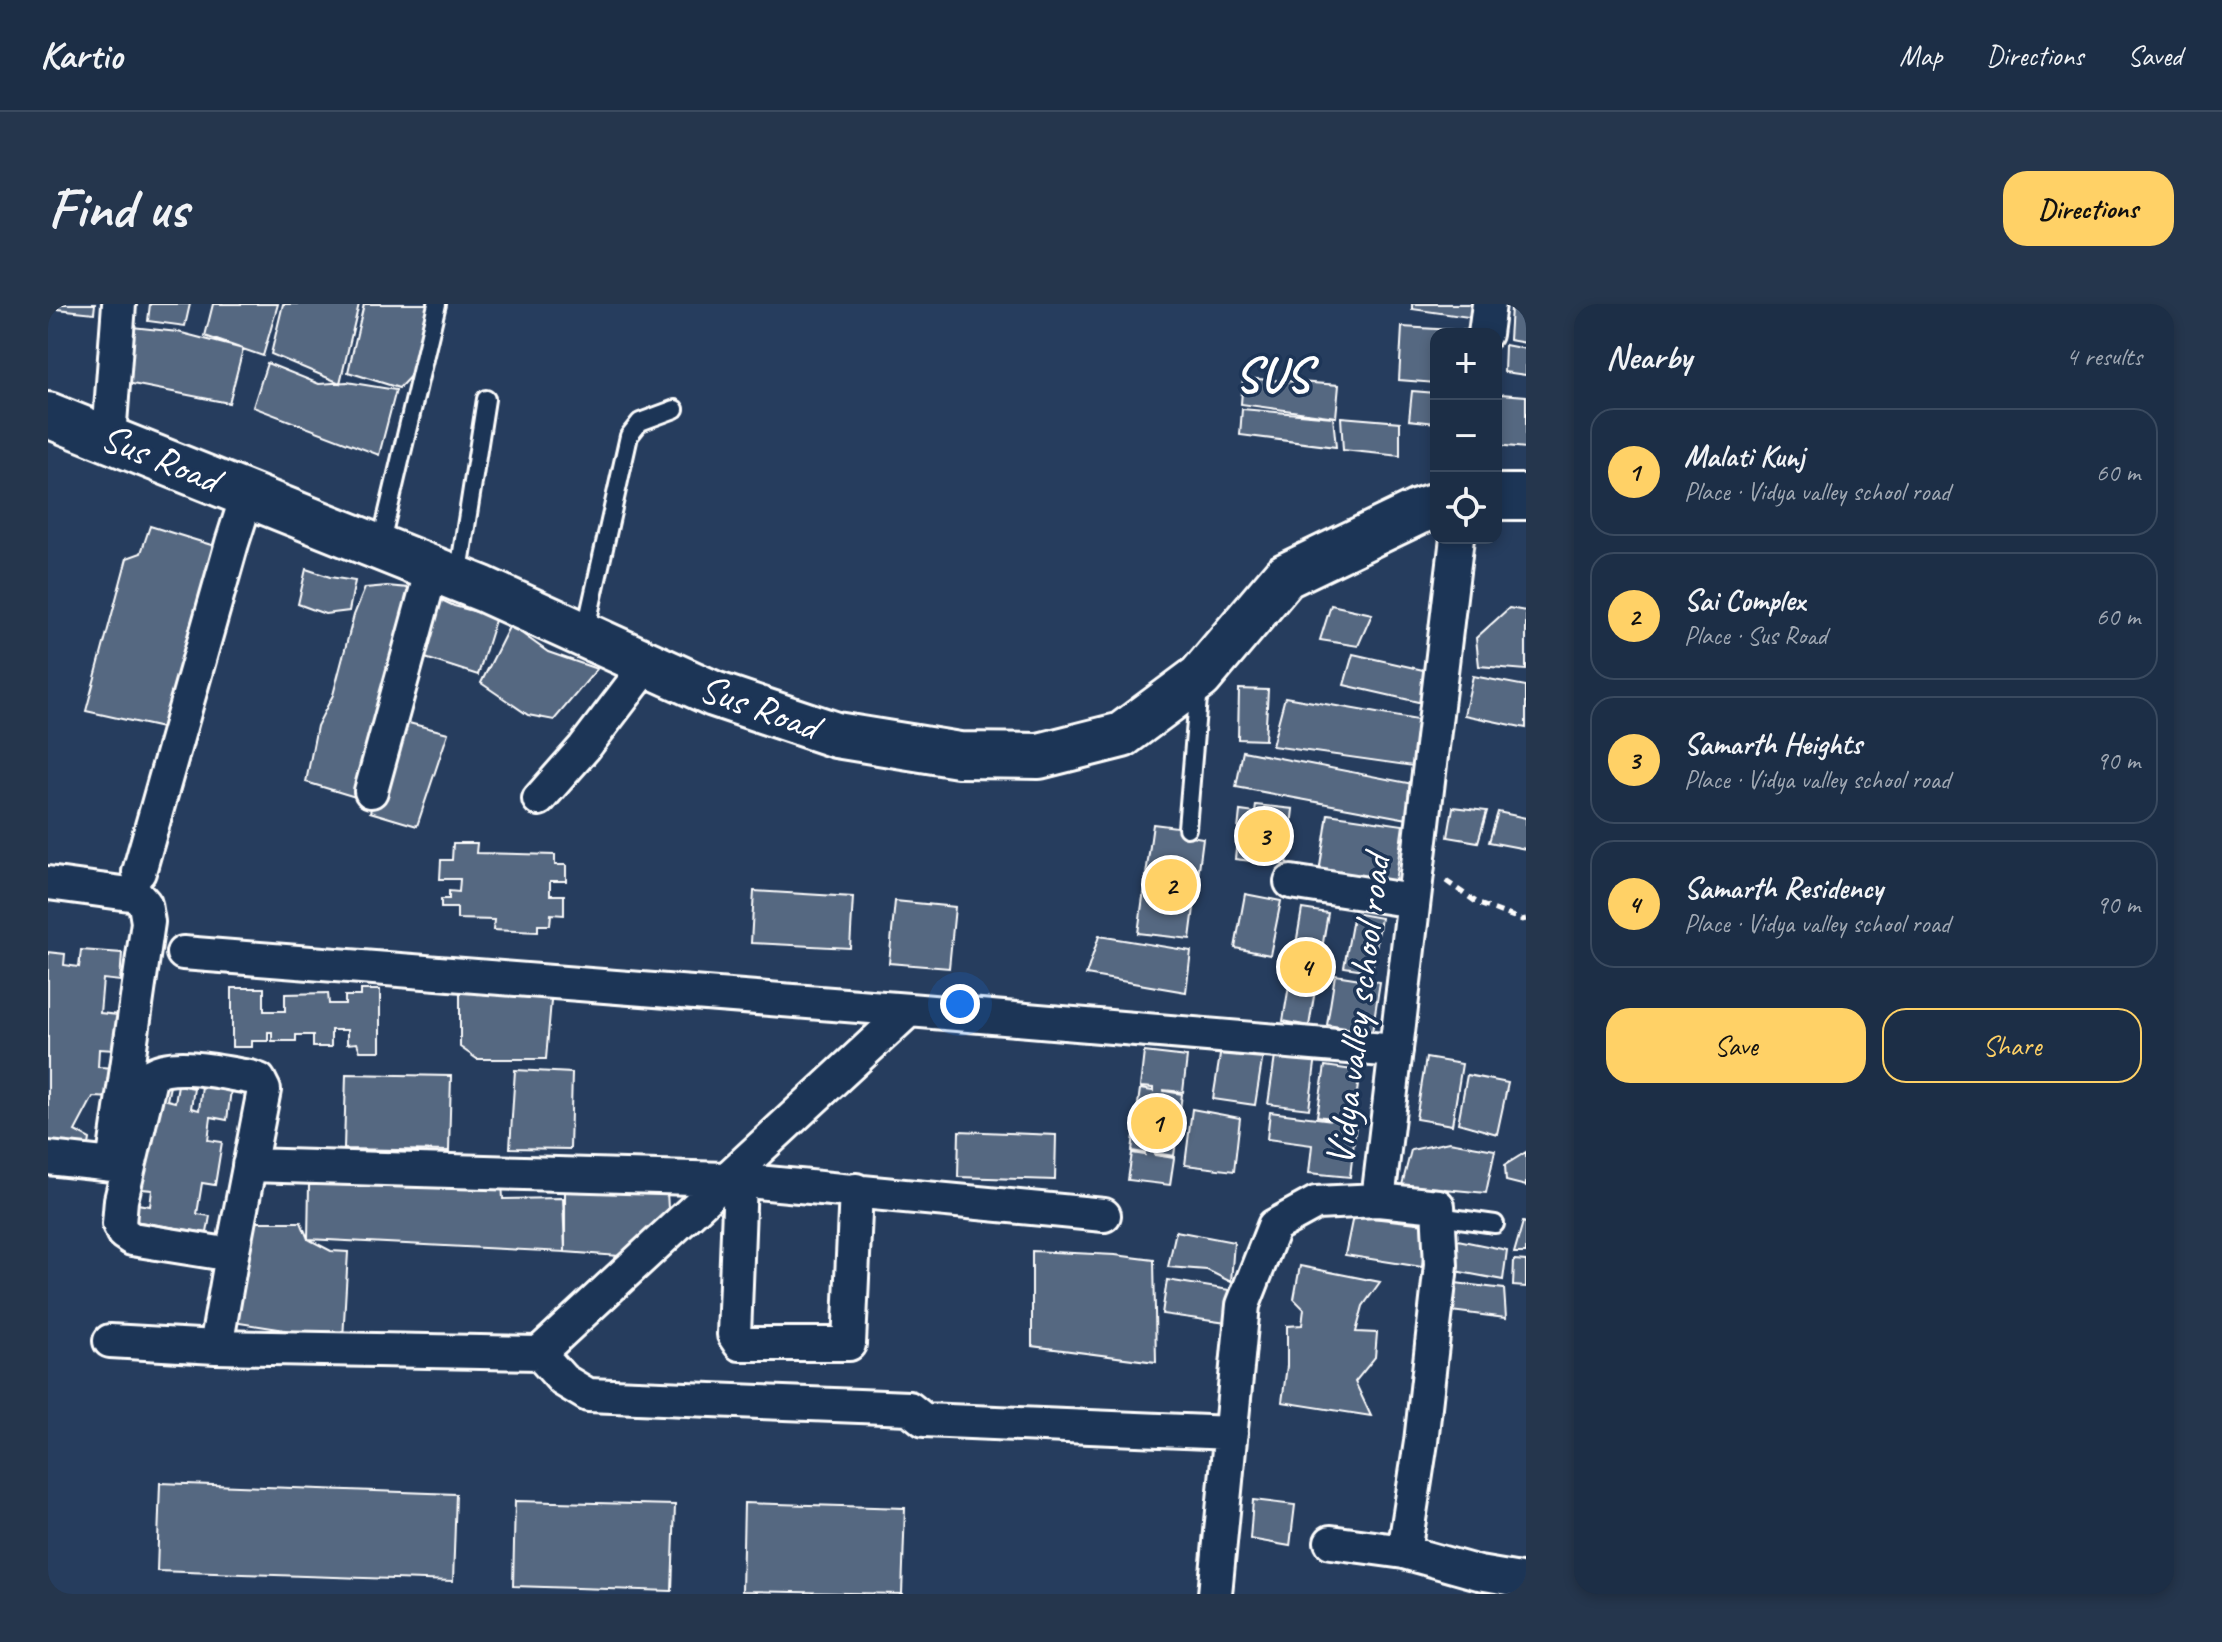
<!DOCTYPE html>
<meta charset="utf-8">
<style>
body{margin:0;font-family:Caveat,sans-serif;background:#25364d;color:#f1f3f6}
.controls{position:absolute;right:24px;top:24px;display:grid;overflow:hidden;border-radius:16px;box-shadow:0 4px 12px #0003}
.controls button{width:72px;height:72px;display:grid;place-items:center;padding:0;border:0;border-bottom:2px solid #3a4a5f;background:#1c2e46;color:#f1f3f6;font:40px sans-serif}
.you{position:absolute;left:912px;top:700px;width:28px;height:28px;margin:-20px;border:6px solid #fff;border-radius:50%;background:#1a73e8;box-shadow:0 0 0 12px #1a73e833}
.badge{display:grid;place-items:center;width:52px;height:52px;border-radius:50%;background:#ffd166;color:#111;font-size:26px;font-weight:700}
.pin{position:absolute;translate:-50% -50%;border:4px solid #fff;box-shadow:0 2px 8px #0006}
.list{margin:0;padding:0;list-style:none}
h2{display:flex;justify-content:space-between;align-items:center;height:104px;margin:0;padding:0 32px;font-size:34px}
h2 small{font-size:26px;font-weight:400;color:#a0a8b3}
.list li{display:grid;grid-template-columns:52px 1fr auto;gap:24px;align-items:center;box-sizing:border-box;height:128px;margin:0 16px 16px;padding:0 16px;border:2px solid #3a4a5f;border-radius:24px}
.list b{display:block;font-size:30px;white-space:nowrap}
.list p{margin:0;font-size:26px;white-space:nowrap;color:#a0a8b3}
.list em{font-size:26px;font-style:normal;color:#a0a8b3}
.actions{display:flex;gap:16px;padding:24px 32px}
.actions a{flex:1;padding:18px 0;border:2px solid #ffd166;border-radius:24px;text-align:center;font-size:28px;color:#ffd166}
.actions .main{background:#ffd166;color:#111}
.icon{flex:none;width:44px;height:44px;fill:none;stroke:currentColor;stroke-width:2;stroke-linecap:round;stroke-linejoin:round}
.map{position:relative;flex:none;width:1478px;height:1290px;overflow:hidden;border-radius:24px}
header{display:flex;align-items:center;gap:48px;box-sizing:border-box;height:112px;padding:0 40px;background:#1c2e46;border-bottom:2px solid #3a4a5f}
header strong{font-size:38px}
nav{display:flex;gap:44px;margin-inline-start:auto;font-size:28px}
.intro{display:flex;align-items:center;justify-content:space-between;box-sizing:border-box;height:192px;padding:0 48px}
h1{margin:0;font-size:56px}
.button{padding:20px 36px;border-radius:24px;background:#ffd166;color:#111;font-size:28px;font-weight:700}
main{display:flex;gap:48px;padding:0 48px}
aside{flex:1;background:#1c2e46;border-radius:24px;box-shadow:0 4px 12px #0003}
.map>svg:first-child{display:block}
.building{fill:#556781;stroke:#fff;stroke-width:2}
.lines{fill:none;stroke-linecap:round;stroke-linejoin:round}
.lane-casing{stroke:#fff;stroke-width:22}
.street-casing{stroke:#fff;stroke-width:38}
.secondary-casing{stroke:#fff;stroke-width:50}
.path{stroke:#fff;stroke-width:5;stroke-dasharray:8 6;stroke-linecap:butt}
.lane{stroke:#1d3557;stroke-width:16}
.street{stroke:#1d3557;stroke-width:32}
.secondary{stroke:#1d3557;stroke-width:44}
.labels{text-anchor:middle;dominant-baseline:central;stroke-width:7;stroke-linejoin:round;paint-order:stroke}
.street-label{font-size:40px;fill:#fff;stroke:#1d3557}
.district-label{font-size:48px;font-weight:bold;letter-spacing:2px;fill:#fff;stroke:#1d3557}
</style>
<header>
<strong>Kartio</strong>
<nav><a>Map</a><a>Directions</a><a>Saved</a></nav>
</header>
<div class="intro"><h1>Find us</h1><a class="button">Directions</a></div>
<main>
<div class="map">
<svg width="1478" height="1290" viewBox="0 0 1478 1290">
<rect width="100%" height="100%" fill="#263d5e"/>
<filter id="ink" filterUnits="userSpaceOnUse"><feTurbulence type="fractalNoise" baseFrequency=".0125" numOctaves="2"/><feDisplacementMap in="SourceGraphic" scale="16" xChannelSelector="R" yChannelSelector="G"/><feConvolveMatrix kernelMatrix="1 2 1 2 8 2 1 2 1" color-interpolation-filters="sRGB"/></filter>
<g filter="url(#ink)">
<path class="building" d="M0 0H47L46 9 0 4Z
M102 0H142L137 22 100 17Z
M165 0H230L215 52 157 32Z
M235 0H311L292 79 223 50Z
M316 0H381L370 64 351 84 300 68Z
M1364 0H1430L1427 14 1364 5Z
M1463 3 1478 4V39L1461 36Z
M84 23 130 28 195 45 181 99 79 79Z
M1354 23 1423 27V30H1388V79L1351 76Z
M1457 41 1478 45V71L1456 68Z
M219 59 271 80 299 78 348 86 331 151 205 103Z
M1195 74 1291 81 1288 113 1193 100Z
M1364 87 1388 89V119L1361 116Z
M1452 90 1478 92V144L1448 141Z
M1194 105 1285 113 1288 143 1192 131Z
M1293 113 1352 118V152L1295 146Z
M102 222 173 244 119 425 38 407 79 254 93 249Z
M258 265 282 273 307 277 301 307 277 310 250 300Z
M339 282 371 285 314 495 258 478 269 422 285 391 306 311 317 284Z
M383 291 406 302 448 313 430 371 368 351Z
M1283 301 1324 310 1310 342 1272 336Z
M1461 304 1478 307V366L1431 362 1428 334Z
M462 321 500 348 549 365 506 416 480 411 433 379Z
M1305 350 1384 368 1379 400 1296 381Z
M1425 372 1478 382V424L1416 411Z
M1191 385 1220 386 1217 436 1190 435Z
M1237 393 1375 417 1365 462 1224 442Z
M349 416 400 429 369 522 322 508Z
M1195 447 1365 480V516L1188 483Z
M1208 501 1245 505 1239 561 1187 555 1192 507 1207 509Z
M1405 503 1439 507 1430 538 1400 533Z
M1450 508 1478 514V545L1441 538Z
M1280 510 1355 521 1347 579 1271 569Z
M1105 520 1137 524 1136 531 1155 534 1142 635 1090 629Z
M405 539H429L428 549 507 551V561H518V577H502V591H516V611L503 610 502 621H490V628L445 626 446 616 409 615V604H393V595H401V587L411 588 412 575H392L393 556H404Z
M706 587 805 593 802 644 703 639Z
M1197 590 1233 597 1222 651 1187 644Z
M847 597 907 603 901 664 841 659Z
M1254 605 1280 609 1261 722 1235 717Z
M1306 609 1333 614 1324 667 1296 663Z
M1051 632 1143 647 1138 688 1038 671Z
M33 646 74 649 72 677 55 675 52 709 70 711 67 746 51 745 50 763 70 764 67 794 45 793 27 827 42 835 39 854 0 847V648L17 650 16 661 31 663Z
M1287 671 1332 678 1324 728 1279 721Z
M412 680 504 685 498 755H429L412 743Z
M184 684H216V707H237V690L280 689 281 700H297V692H313V686H332V747H312L309 739 299 740V726H283V743H265V731H248V737H224V728H220V737H204V743H184Z
M1173 745 1215 751 1207 801 1165 795Z
M1228 746 1268 752 1261 805 1220 800Z
M1096 748 1139 753 1135 788 1116 786V787L1134 790 1126 852 1106 849V851L1126 854 1122 881 1080 876 1084 849 1097 851V849L1084 847 1092 785 1105 787V784L1092 783Z
M1378 754 1414 760 1404 821 1368 815Z
M1277 762 1312 767 1305 817 1269 812Z
M467 766 524 769 522 845 462 844Z
M298 770 403 772 401 847 296 845Z
M1419 771 1460 779 1449 830 1410 819Z
M102 778 122 782 119 796 127 798 130 781 146 784 143 804 151 806 154 782 183 786 179 816 163 813 160 836 174 838 167 881 154 879 149 910 162 912 159 929 86 917 89 900 102 902 104 886 94 885 95 874 88 873 96 825 106 827 110 808Z
M1144 805 1192 814 1186 867 1137 861Z
M1222 808 1308 819 1302 873 1261 869 1264 841 1219 835Z
M911 827 1008 831 1007 876 910 873Z
M1401 838 1447 846 1438 889 1354 881 1363 846Z
M1478 848V882L1458 877 1457 861Z
M454 877 455 895 515 894 517 948 260 935 261 881Z
M517 887H619L620 905 585 953 517 948Z
M1305 912 1378 920 1374 963 1297 951Z
M205 918H253L260 935 283 947 300 948 295 1035 185 1018 190 941 205 937Z
M1475 918 1478 919V949H1466Z
M1128 927 1186 938 1183 978 1159 966 1120 963Z
M1400 934 1459 946 1455 976 1391 964Z
M984 947 1067 951 1106 956 1108 1058 984 1042Z
M1466 956 1478 957V983L1465 982Z
M1252 962 1332 978 1315 1002 1308 1028 1329 1029 1327 1053 1307 1078 1323 1112 1234 1098 1239 1062V1022L1254 1021 1256 1005 1246 995Z
M1119 976 1188 987 1186 1020 1114 1010Z
M1399 978 1456 985 1458 1014 1395 1006Z
M112 1179 408 1190 405 1277 109 1267Z
M1205 1196 1247 1201 1242 1242 1202 1235Z
M467 1197 627 1201 624 1287 465 1282Z
M696 1199 857 1204 854 1290 694 1287Z"/>
<g class="lines">
<g class="lane-casing">
<path id="lane" d="M332 242 389 0
M410 274 438 95
M537 329 581 132 592 118 627 105
M1139 524 1151 382
M1390 912 1447 920"/>
</g>
<g class="street-casing">
<path id="street" d="M1437 30 1441 0
M61 133 71 0
M323 487 384 265
M491 495 536 444 600 360
M91 568 184 239 200 189
M1243 578 1365 597
M0 579 89 591 97 600 100 618 65 861 0 854
M135 649 861 706 1348 747
M201 861 678 875 1056 911
M692 877 686 1031 692 1040H801L808 886
M1330 896 1409 234
M62 1037 168 1043 491 1049 861 706
M168 1043 184 951 84 935 75 929 71 920 73 896 103 771C126 756 175 769 202 773L211 776 216 786 184 951
M491 1049 515 1076 540 1091 861 1104 876 1116 1183 1129
M1356 1248 1431 1269 1478 1277
M1167 1290 1195 1001 1226 922 1268 899 1330 896 1390 902 1393 961 1373 1138 1356 1248 1283 1238"/>
</g>
<g class="secondary-casing">
<path id="secondary" d="M0 111 435 285 666 390 788 431 911 451 991 452 1074 431 1152 373 1237 272 1370 208 1388 202
M1448 193H1478"/>
</g>
<path class="path" d="M1398 577 1431 600 1474 616 1478 615"/>
<use href="#lane" class="lane"/>
<use href="#street" class="street"/>
<use href="#secondary" class="secondary"/>
</g>
</g>
<g class="labels">
<g class="street-label">
<text transform="translate(112 154) rotate(22)">Sus Road</text>
<text transform="translate(711 403) rotate(20)">Sus Road</text>
<text transform="translate(1310 706) rotate(-83)">Vidya valley school road</text>
</g>
<g class="district-label">
<text x="1225" y="71">SUS</text>
</g>
</g>
</svg>
<div class="controls">
<button>+</button>
<button>−</button>
<button><svg class="icon" aria-label="locate" viewBox="0 0 24 24"><circle cx="12" cy="12" r="6"/><path d="M12 2v4M12 18v4M2 12h4M18 12h4"/></svg></button>
</div>
<div class="you"></div>
<div class="pin badge" style="left:1109px;top:819px">1</div>
<div class="pin badge" style="left:1123px;top:581px">2</div>
<div class="pin badge" style="left:1216px;top:532px">3</div>
<div class="pin badge" style="left:1258px;top:663px">4</div>
</div>
<aside>
<h2>Nearby<small>4 results</small></h2>
<ul class="list">
<li><span class="badge">1</span><div><b>Malati Kunj</b><p>Place · Vidya valley school road</p></div><em>60 m</em></li>
<li><span class="badge">2</span><div><b>Sai Complex</b><p>Place · Sus Road</p></div><em>60 m</em></li>
<li><span class="badge">3</span><div><b>Samarth Heights</b><p>Place · Vidya valley school road</p></div><em>90 m</em></li>
<li><span class="badge">4</span><div><b>Samarth Residency</b><p>Place · Vidya valley school road</p></div><em>90 m</em></li>
</ul>
<div class="actions"><a class="main">Save</a><a>Share</a></div>
</aside>
</main>
